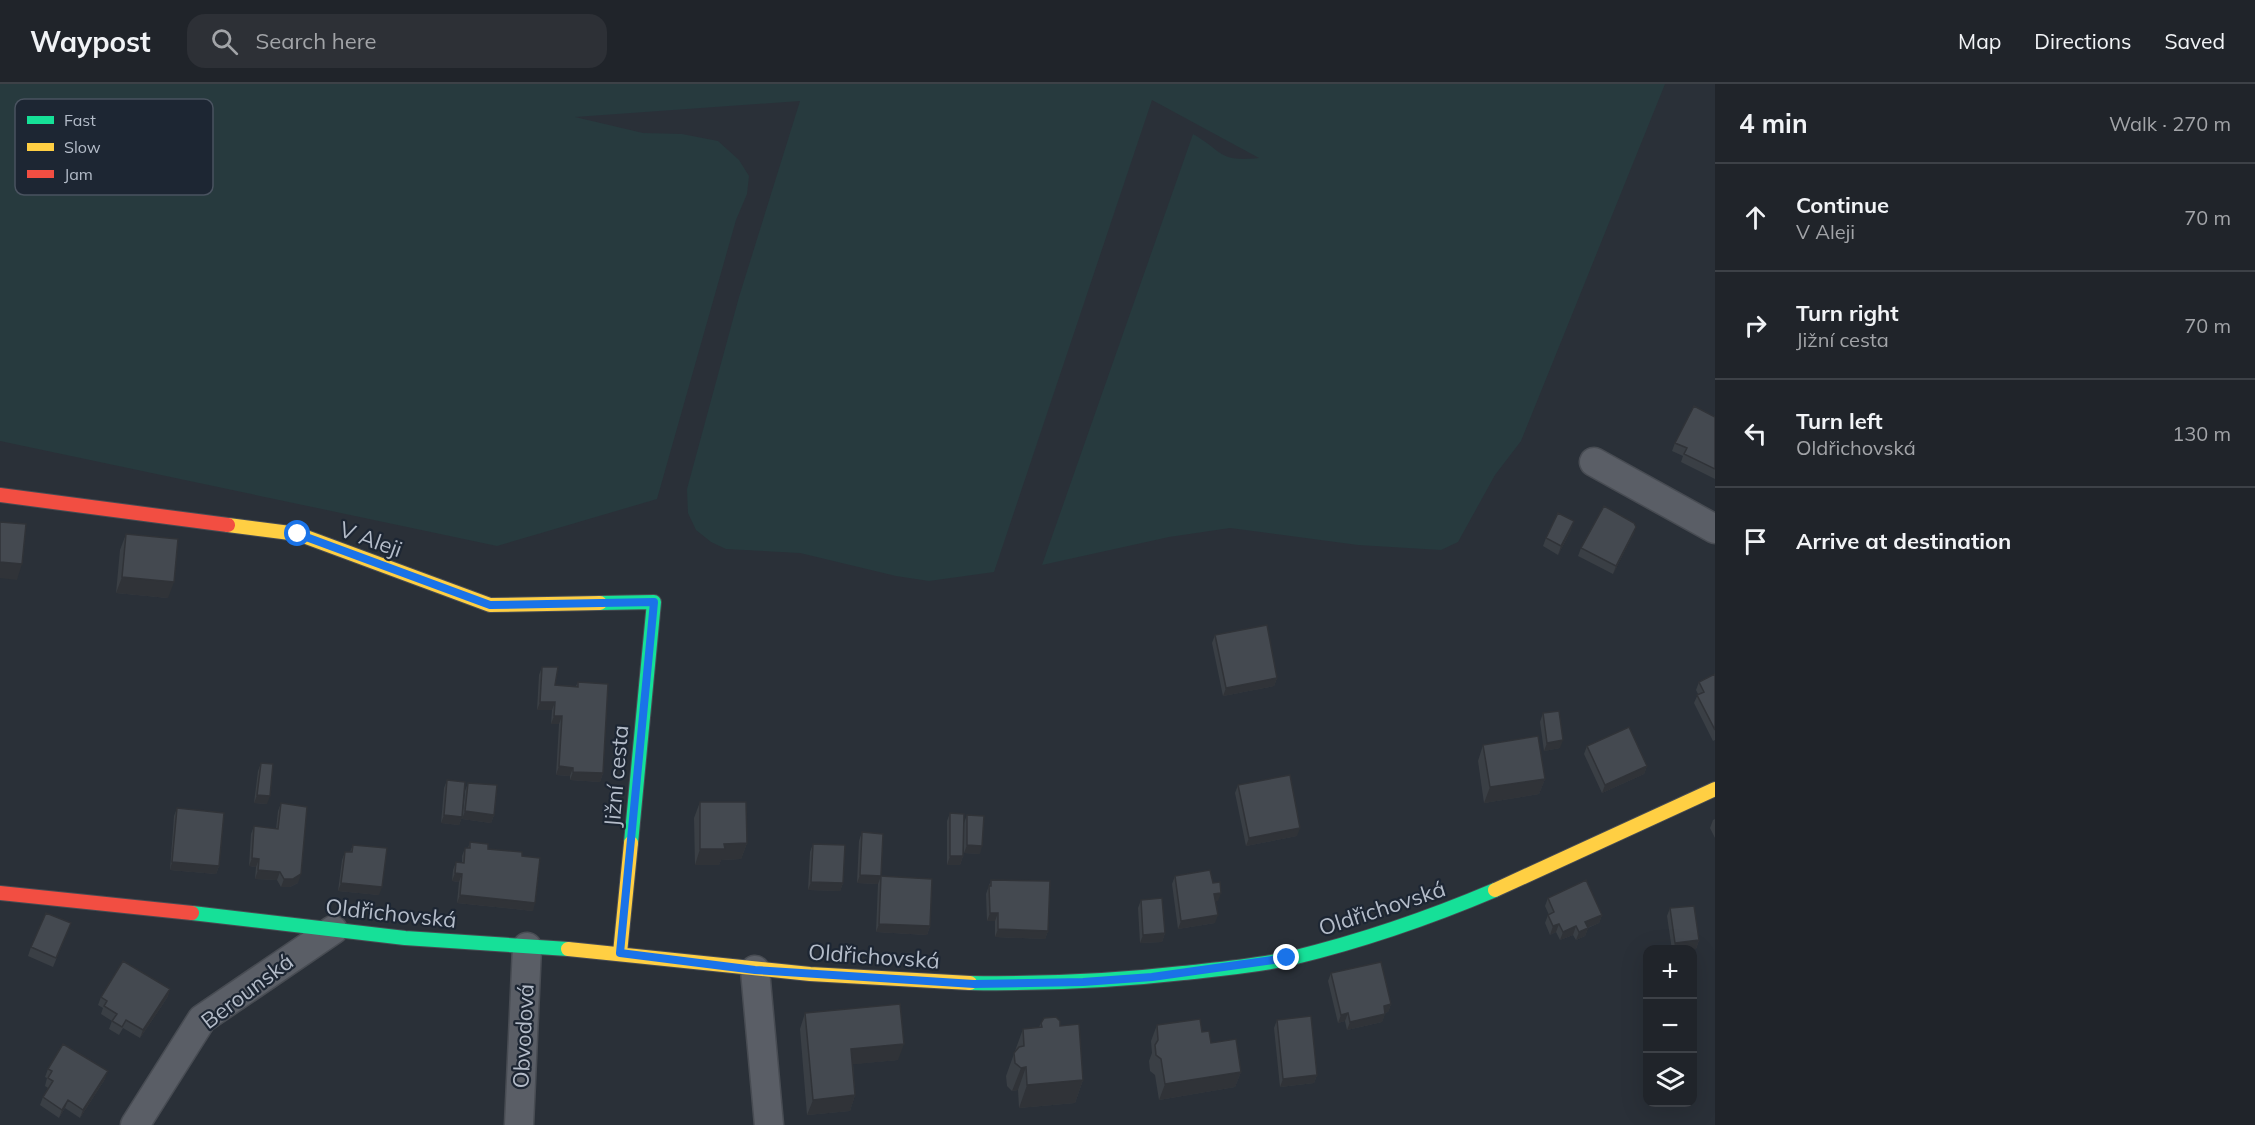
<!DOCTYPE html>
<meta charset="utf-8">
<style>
body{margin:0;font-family:Mulish,sans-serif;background:#2d3036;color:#f1f3f6}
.controls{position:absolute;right:18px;bottom:18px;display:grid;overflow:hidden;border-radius:12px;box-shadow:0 6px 24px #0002}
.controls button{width:54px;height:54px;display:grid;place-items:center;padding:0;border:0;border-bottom:2px solid #3d4147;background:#20242a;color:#f1f3f6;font:30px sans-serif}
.stop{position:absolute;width:18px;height:18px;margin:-14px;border:4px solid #1a73e8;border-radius:50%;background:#fff}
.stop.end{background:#1a73e8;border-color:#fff;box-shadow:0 2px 6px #0008}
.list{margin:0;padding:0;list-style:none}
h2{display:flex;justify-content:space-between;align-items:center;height:78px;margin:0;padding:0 24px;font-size:26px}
h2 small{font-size:20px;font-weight:400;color:#a2a4a8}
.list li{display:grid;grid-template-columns:39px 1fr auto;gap:18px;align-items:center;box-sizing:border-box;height:108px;padding:0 24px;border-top:2px solid #3d4147}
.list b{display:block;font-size:22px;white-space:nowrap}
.list p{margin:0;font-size:20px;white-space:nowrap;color:#a2a4a8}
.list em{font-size:20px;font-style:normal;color:#a2a4a8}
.icon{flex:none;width:33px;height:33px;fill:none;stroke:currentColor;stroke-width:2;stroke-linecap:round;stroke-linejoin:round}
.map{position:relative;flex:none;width:1715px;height:1041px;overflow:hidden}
header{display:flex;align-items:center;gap:36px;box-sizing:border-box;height:84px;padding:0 30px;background:#20242a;border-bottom:2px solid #3d4147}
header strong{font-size:28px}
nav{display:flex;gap:33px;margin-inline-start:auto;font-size:21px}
.search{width:420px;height:54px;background:#2d3036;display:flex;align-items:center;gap:15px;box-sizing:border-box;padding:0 21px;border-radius:18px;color:#a2a4a8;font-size:22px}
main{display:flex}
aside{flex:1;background:#20242a}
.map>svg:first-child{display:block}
.green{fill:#273a3e}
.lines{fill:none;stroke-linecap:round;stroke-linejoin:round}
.street-casing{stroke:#484c53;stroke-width:31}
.fast-casing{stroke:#484c53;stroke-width:16}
.slow-casing{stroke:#484c53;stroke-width:16}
.jam-casing{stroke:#484c53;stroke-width:16}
.street{stroke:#5a5e66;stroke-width:28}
.fast{stroke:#16e098;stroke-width:14}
.slow{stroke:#ffcf43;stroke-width:14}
.jam{stroke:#f24e42;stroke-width:14}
.wall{fill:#3a3f45}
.shaded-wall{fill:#303338}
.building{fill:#444950;stroke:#303338;stroke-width:1.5}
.route{stroke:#1a73e8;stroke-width:8}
.labels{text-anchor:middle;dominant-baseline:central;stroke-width:4.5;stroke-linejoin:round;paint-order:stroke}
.street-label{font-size:22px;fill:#b4bcc9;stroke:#1d2633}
.key{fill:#1d2633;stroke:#4a5360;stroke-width:1.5}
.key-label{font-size:16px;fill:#b4bcc9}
</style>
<header>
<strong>Waypost</strong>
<div class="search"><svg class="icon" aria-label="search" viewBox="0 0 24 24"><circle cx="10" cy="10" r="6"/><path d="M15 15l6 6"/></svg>Search here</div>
<nav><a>Map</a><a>Directions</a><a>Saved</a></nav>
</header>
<main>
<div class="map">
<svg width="1715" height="1041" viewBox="0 0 1715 1041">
<rect width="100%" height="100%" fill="#2a3038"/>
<path class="green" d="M0 0H1665L1521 357 1495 391 1458 458 1441 466 1358 461 1230 444 1169 453 1042 481 1193 50C1224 68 1218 78 1259 74L1152 16 994 488 929 497 896 492 800 469 726 465 711 458 696 446 688 429 687 405 739 213 800 17 575 33 643 49 682 50 718 57 739 76 749 92 747 110 736 136 657 415 497 462 0 357Z"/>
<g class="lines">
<g class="street-casing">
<path id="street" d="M1594 378 1715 445
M755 886 769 1041
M135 1041 202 935 333 846
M519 1041 527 863"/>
</g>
<g class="fast-casing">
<path id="fast" d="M600 519 654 518 631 759
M192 829 405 854 568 865
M970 899C1041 900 1113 897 1183 889 1219 885 1256 882 1292 874 1362 857 1429 834 1495 806"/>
</g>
<g class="slow-casing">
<path id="slow" d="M228 441 298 450 490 521 600 519
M1495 806 1715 705
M568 865 810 890 970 899
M620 869 631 759"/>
</g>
<g class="jam-casing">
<path id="jam" d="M0 411 228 441
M0 809 192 829"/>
</g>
<use href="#street" class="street"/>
<use href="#fast" class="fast"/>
<use href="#slow" class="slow"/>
<use href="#jam" class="jam"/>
</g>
<path class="wall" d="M1715 333V395L1681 378 1683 372 1672 367 1675 359Z
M1636 443 1633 451 1613 490 1578 472 1581 464Z
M1571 446 1558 471 1543 462 1546 454Z
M126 450 168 514 116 509 120 466Z
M1215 551 1277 594 1274 602 1223 612 1212 559Z
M542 583 555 601 576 602 578 598 603 689 600 698 570 696V692L556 691 559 640H551L552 626H537L539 591Z
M1715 590V656L1713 657 1694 619 1698 610 1696 606 1699 598Z
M1543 629 1560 664 1544 667 1540 638Z
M1483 661 1545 695 1539 710 1484 719 1478 677Z
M1587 662 1647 682 1644 690 1602 709 1584 670Z
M261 679 267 720 254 719 258 687Z
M447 696 462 733 459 741 441 739 444 704Z
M468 699 494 731 491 739 462 735 465 707Z
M1238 701 1297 752 1246 762 1235 709Z
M700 718 747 759 741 775 721 776 719 781H695L694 734Z
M281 719 298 799 290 803H281L277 796 255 795 256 783 249 782 251 750 254 742 276 745 278 727Z
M177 724 219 782 216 790 170 786 174 732Z
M950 729 963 772 960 781H947V737Z
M967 731 980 770 964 769V739Z
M1715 735V754L1710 744 1713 736Z
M862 748 881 792 930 842 927 851 876 848 878 800 857 799 859 757Z
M470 758 488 765 522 772 533 827 457 819 459 798 452 797 453 786 456 778 462 779V772L465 764H468Z
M813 760 843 799 840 807 808 806 810 768Z
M353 761 379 811 338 807 342 776 345 768H350Z
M1175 792 1213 799 1218 817H1215V839L1178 845 1172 800Z
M991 796 1048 847 1045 855 995 853V837H987L986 810Z
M1548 814 1602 831 1599 839 1588 844 1585 852 1576 856 1573 851 1560 856 1556 848 1550 851 1545 839 1548 831H1549L1545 822Z
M1141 816 1165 849 1162 858 1140 859 1138 824Z
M1670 824 1699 856 1696 865 1672 866 1667 832Z
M71 839 53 883 28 872 31 863Z
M1331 889 1391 920 1388 928 1385 929 1382 938 1347 946 1345 937 1338 939 1328 897Z
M170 905 167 914 140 954 123 944 119 951 109 945 112 937 101 930 103 924 98 921 101 913Z
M805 929 898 976 853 980 855 1011 850 1027 807 1031 800 945Z
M1277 936 1317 991 1314 999 1280 1003 1274 944Z
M1041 939 1060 942 1083 996 1075 1019 1019 1024 1018 1006 1012 1007 1007 1002 1006 992 1023 945 1039 943Z
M1157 941 1202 948 1211 959 1241 988 1235 1003 1159 1016 1155 991 1150 987 1149 977 1152 969 1151 957Z
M48 985 105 995 80 1034 65 1024 59 1034 40 1021 43 1013 48 1004 45 1002 47 994 45 993Z"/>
<path class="shaded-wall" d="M1574 437 1571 446 1558 471 1561 462Z
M1636 443 1633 451 1613 490 1616 482Z
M0 478 22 480 17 496 0 494Z
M122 493 174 498 168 514 116 509Z
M1277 594 1274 602 1223 612 1226 604Z
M540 618H555L552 626H537Z
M554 632H562L559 640H551Z
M1563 656 1560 664 1544 667 1547 659Z
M559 682 573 684 570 692 556 691Z
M1647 682 1644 690 1602 709 1605 701Z
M573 688 603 689 600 698 570 696Z
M1545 695 1539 710 1484 719 1490 703Z
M257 711 270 712 267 720 254 719Z
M465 727 494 731 491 739 462 735Z
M444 731 462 733 459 741 441 739Z
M1300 744 1297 752 1246 762 1249 754Z
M747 759 741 775 721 776 719 781H695L700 765 724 760Z
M967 761 982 762 980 770 964 769Z
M950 772H963L960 781H947Z
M252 774 259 775 256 783 249 782Z
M172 778 219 782 216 790 170 786Z
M258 786 280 788 277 796 255 795Z
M455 789 462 790 459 798 452 797Z
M301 790 298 799 290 803H281L284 795Z
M860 791 881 792 878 800 857 799Z
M811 798 843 799 840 807 808 806Z
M341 799 382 803 379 811 338 807Z
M1221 809 1218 817 1211 818 1214 810Z
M460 811 535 819 533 827 457 819Z
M990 829H998L995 837H987Z
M1218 831 1215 839 1178 845 1181 837Z
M1602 831 1599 839 1582 846 1585 838Z
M879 840 930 842 927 851 876 848Z
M1559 840 1556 848 1550 851 1553 842Z
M1576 842 1573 851 1560 856 1563 848Z
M1588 844 1585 852 1576 856 1579 848Z
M998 845 1048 847 1045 855 995 853Z
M1165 849 1162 858 1140 859 1143 851Z
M1699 856 1696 865 1673 866 1675 859Z
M170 905 167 914 140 954 143 946Z
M1391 920 1388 928 1381 930 1384 922Z
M1348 929 1345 937 1338 939 1341 931Z
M1385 930 1382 938 1347 946 1350 938Z
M904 960 898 976 846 981 851 965Z
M1026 983 1018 1006 1012 1007 1021 984Z
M108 987 105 995 80 1034 83 1026Z
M1241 988 1235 1003 1159 1016 1165 1000Z
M1317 991 1314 999 1280 1003 1283 995Z
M1083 996 1075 1019 1019 1024 1027 1001Z
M855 1011 850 1027 807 1031 813 1016Z
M68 1016 65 1024 59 1034 62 1026Z"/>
<path class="building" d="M1694 322 1715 333V385L1684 370 1687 364 1675 359Z
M1604 422 1634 439 1636 443 1616 482 1581 464Z
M1558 429 1574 437 1561 462 1546 454Z
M0 438 26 440 22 480 0 478Z
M126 450 178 455 174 498 122 493Z
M1267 541 1277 594 1226 604 1215 551Z
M542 583H558L555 601 578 603V598L608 600 603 689 573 688V684L559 682 562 632H554L555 618H540Z
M1715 590V646L1697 611 1704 608 1699 598Z
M1559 627 1563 656 1547 659 1543 629Z
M1629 643 1647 682 1605 701 1587 662Z
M1538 652 1545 695 1490 703 1483 661Z
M261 679 273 680 270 712 257 711Z
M1290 691 1300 744 1249 754 1238 701Z
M447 696 465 698 462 733 444 731Z
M468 699 497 701 494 731 465 727Z
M700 718H746L747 759 724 760 725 765H700Z
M281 719 307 723 301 790 293 795H284L280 788 258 786 259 775 252 774 254 742 278 745Z
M177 724 224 729 219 782 172 778Z
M950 729 964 730 963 772H950Z
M967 731 984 732 982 762 967 761Z
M862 748 883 750 881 792 932 795 930 842 879 840 881 792 860 791Z
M470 758 488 760V765L522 768V772L540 774 535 819 460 811 462 790 455 789 456 778 464 779 465 764H470Z
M813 760 845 761 843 799 811 798Z
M353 761 387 764 382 803 341 799 345 768H352Z
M1210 786 1213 799 1220 798 1221 809 1214 810 1218 831 1181 837 1175 792Z
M991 796 1050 797 1048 847 998 845V829H990L989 802H991Z
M1586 796 1602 831 1585 838 1588 844 1579 848 1576 842 1563 848 1559 840 1553 842 1548 831 1554 828 1548 814Z
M1162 814 1165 849 1143 851 1141 816Z
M1694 822 1699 856 1675 859 1670 824Z
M46 829 71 839 56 874 31 863Z
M123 877 170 905 143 946 126 936 122 943 112 937 117 930 104 922 107 917 101 913Z
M1381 878 1391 920 1384 922 1385 930 1350 938 1348 929 1341 931 1331 889Z
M900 920 904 960 851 965 855 1011 813 1016 805 929Z
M1311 932 1317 991 1283 995 1277 936Z
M1056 933 1060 937V942L1079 940 1083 996 1027 1001 1026 983 1021 984 1015 979 1014 969 1019 963 1024 962 1023 945 1042 943 1041 939 1044 934Z
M1200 935 1202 948 1209 947 1211 959 1236 955 1241 988 1165 1000 1161 975 1156 971 1155 961 1158 956 1157 941Z
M63 960 108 987 83 1026 68 1016 62 1026 43 1013 53 997 48 994 52 987 48 985Z"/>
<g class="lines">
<path class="route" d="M298 450 490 521 654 518 620 869 755 886 974 900 1083 898 1152 893 1287 874"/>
</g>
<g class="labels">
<g class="street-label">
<text transform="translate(371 455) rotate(20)">V Aleji</text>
<text transform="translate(616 692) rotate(-85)">Jižní cesta</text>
<text transform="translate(1382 824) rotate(-18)">Oldřichovská</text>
<text transform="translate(391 829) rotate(6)">Oldřichovská</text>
<text transform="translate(874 872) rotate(4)">Oldřichovská</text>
<text transform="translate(247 907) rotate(-37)">Berounská</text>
<text transform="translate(523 952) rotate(-87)">Obvodová</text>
</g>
</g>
<rect x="15" y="15" width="198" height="96" rx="9" class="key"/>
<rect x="27" y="32" width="27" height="8" fill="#16e098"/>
<rect x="27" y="59" width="27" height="8" fill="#ffcf43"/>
<rect x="27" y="86" width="27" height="8" fill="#f24e42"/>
<g class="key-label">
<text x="64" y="42">Fast</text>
<text x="64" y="69">Slow</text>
<text x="64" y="96">Jam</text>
</g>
</svg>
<div class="controls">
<button>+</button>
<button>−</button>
<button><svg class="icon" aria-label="layers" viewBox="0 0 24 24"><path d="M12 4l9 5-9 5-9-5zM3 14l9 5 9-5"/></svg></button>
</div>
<div class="stop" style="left:298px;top:450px"></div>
<div class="stop end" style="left:1287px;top:874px"></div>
</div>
<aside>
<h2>4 min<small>Walk · 270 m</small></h2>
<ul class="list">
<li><svg class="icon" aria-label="ahead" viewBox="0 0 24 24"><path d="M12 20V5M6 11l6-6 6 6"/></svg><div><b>Continue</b><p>V Aleji</p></div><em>70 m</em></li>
<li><svg class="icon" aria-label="right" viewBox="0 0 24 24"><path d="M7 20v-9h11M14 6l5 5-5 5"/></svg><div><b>Turn right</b><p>Jižní cesta</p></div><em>70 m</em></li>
<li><svg class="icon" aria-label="left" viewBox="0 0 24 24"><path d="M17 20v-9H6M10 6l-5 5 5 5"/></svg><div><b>Turn left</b><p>Oldřichovská</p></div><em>130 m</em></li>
<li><svg class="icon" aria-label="arrive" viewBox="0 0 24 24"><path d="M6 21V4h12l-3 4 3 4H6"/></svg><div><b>Arrive at destination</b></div></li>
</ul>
</aside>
</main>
